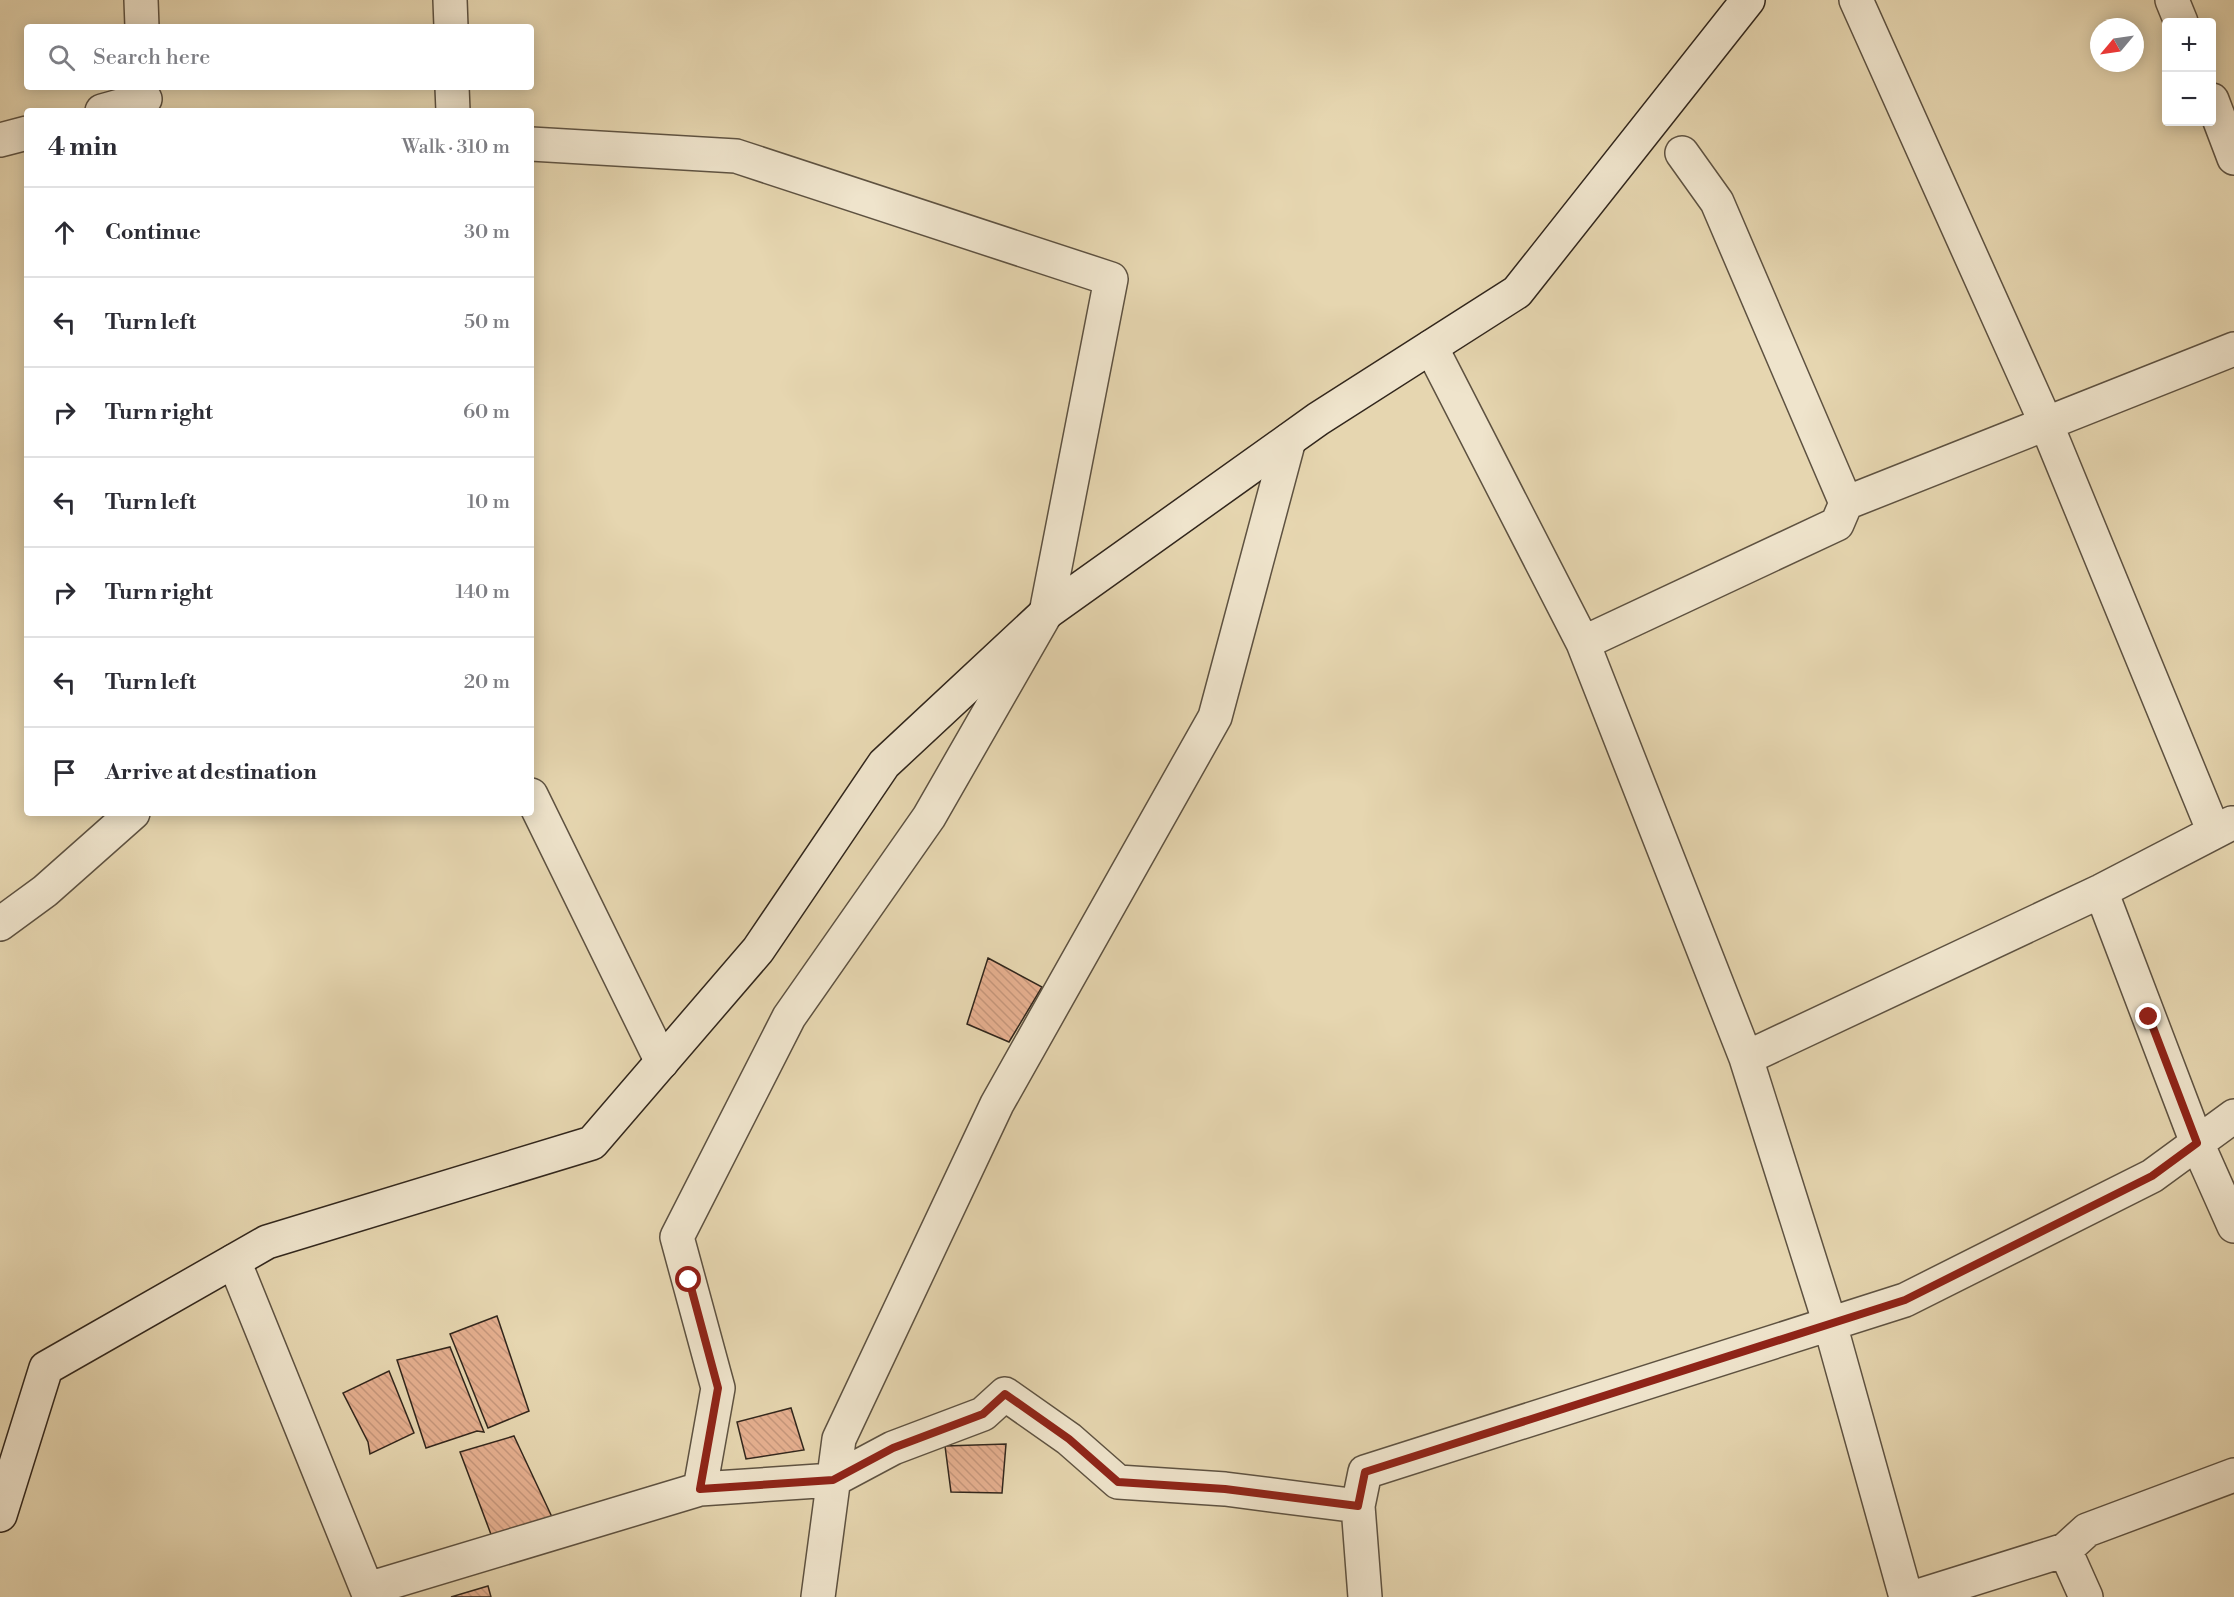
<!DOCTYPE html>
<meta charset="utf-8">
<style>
body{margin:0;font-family:"Libre Bodoni",serif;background:#f7f7f7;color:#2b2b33}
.controls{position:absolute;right:18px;top:18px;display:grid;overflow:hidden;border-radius:6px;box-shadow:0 3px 15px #0003}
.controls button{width:54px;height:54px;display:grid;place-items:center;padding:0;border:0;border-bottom:2px solid #e1e1e2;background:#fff;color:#2b2b33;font:30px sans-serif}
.compass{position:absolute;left:2090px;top:18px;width:54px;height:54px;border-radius:50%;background:#fff;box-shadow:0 3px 15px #0003;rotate:241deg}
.stop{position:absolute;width:18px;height:18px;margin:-14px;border:4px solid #8f2418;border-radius:50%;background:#fff}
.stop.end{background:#8f2418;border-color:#fff;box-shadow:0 2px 6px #0008}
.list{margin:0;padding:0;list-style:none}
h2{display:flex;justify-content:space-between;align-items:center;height:78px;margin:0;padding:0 24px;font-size:26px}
h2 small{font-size:20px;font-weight:400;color:#7c7c81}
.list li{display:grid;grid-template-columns:39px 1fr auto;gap:18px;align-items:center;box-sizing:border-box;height:90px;padding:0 24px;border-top:2px solid #e1e1e2}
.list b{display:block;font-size:22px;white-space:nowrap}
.list em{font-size:20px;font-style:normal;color:#7c7c81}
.icon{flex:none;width:33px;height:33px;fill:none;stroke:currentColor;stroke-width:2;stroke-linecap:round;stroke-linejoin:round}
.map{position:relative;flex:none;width:2234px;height:1597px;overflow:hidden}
.search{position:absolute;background:#fff;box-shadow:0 3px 15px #0003;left:24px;top:24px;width:510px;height:66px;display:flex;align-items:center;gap:15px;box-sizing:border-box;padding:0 21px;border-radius:6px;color:#7c7c81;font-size:22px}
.panel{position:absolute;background:#fff;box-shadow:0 3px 15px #0003;left:24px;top:108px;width:510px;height:708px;border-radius:6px}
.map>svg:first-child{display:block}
.building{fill:url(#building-back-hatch);stroke:#31261c;stroke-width:1.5}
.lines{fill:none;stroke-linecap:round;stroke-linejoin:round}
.street-casing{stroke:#5e5241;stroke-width:36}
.secondary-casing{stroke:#31261c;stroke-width:36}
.street{stroke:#efe4cc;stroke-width:33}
.secondary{stroke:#efe4cc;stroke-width:33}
.route{stroke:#8f2418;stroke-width:8}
</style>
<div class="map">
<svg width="2234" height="1597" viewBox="0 0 2234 1597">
<defs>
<pattern id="building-back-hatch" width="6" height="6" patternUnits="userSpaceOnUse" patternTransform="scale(1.5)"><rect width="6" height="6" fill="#e5af8f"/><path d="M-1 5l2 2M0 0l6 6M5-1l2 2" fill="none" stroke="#c5967b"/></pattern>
</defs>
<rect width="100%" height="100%" fill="#e6d6b0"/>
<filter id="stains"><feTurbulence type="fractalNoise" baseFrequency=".00333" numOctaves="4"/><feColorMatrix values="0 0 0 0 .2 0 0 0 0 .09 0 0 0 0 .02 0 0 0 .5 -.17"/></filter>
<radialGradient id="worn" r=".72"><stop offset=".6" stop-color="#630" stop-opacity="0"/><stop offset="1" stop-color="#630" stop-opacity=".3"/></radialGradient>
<path class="building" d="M988 958 1042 987 1009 1042 967 1024Z
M497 1316 529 1411 488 1428 450 1334Z
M450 1347 484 1432 477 1431 426 1448 397 1360Z
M389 1371 414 1433 370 1454 368 1442 343 1393Z
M791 1408 804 1450 746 1459 737 1422Z
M514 1436 552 1517 492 1537 460 1452Z
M1006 1444 1002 1493 951 1492 945 1446Z
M488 1586 491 1597H451Z"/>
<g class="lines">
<g class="street-casing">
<path id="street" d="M141 0 142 27
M450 0 451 27
M1856 0 2045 421 2214 832
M2172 0 2181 22
M452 87 453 111
M2212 100 2234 158
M102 111 145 99
M0 140 27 133
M531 144 736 156 1111 279 1046 613 929 817 789 1017 677 1237 718 1388 700 1489
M1682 153 1717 202 1846 503
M1431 347 1583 643 1746 1058 1830 1324 1906 1597
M1583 643 1837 524 1846 503 2234 349
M531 795 662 1062
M2101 891 2197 1143 2234 1226
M0 924 45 891 133 813
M1746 1058 2101 891 2232 823
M234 1261 370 1597
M2065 1550 2086 1597
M368 1589 700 1489 833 1480 893 1448 983 1414 1005 1394 1069 1439 1118 1482 1225 1489 1358 1506
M818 1597 839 1439 997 1104 1215 717 1289 440
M1365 1597 1358 1506 1365 1472 1905 1300 2152 1176 2234 1116
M1915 1597 2065 1550 2087 1530 2234 1475"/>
</g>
<g class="secondary-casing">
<path id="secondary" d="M0 1515 46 1368 267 1242 592 1143 758 950 884 764 1046 613 1318 419 1517 292 1748 0"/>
</g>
<use href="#street" class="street"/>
<use href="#secondary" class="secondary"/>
</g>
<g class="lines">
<path class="route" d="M689 1280 718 1388 700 1489 833 1480 893 1448 983 1414 1005 1394 1069 1439 1118 1482 1225 1489 1358 1506 1365 1472 1905 1300 2152 1176 2197 1143 2149 1017"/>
</g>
<rect width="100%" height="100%" filter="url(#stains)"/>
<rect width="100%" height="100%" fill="url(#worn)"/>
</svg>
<div class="controls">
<button>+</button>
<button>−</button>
</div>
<svg class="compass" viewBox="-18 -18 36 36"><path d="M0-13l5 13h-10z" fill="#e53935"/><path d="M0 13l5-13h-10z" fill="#7c7c81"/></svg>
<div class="stop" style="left:689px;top:1280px"></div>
<div class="stop end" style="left:2149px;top:1017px"></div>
<div class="search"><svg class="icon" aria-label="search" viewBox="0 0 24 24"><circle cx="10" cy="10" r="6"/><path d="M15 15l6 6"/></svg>Search here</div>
<section class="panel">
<h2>4 min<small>Walk · 310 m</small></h2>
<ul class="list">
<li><svg class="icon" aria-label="ahead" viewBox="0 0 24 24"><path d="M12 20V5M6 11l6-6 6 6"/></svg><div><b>Continue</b></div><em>30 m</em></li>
<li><svg class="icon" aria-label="left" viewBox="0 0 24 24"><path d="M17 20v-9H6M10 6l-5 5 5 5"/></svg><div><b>Turn left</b></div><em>50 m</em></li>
<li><svg class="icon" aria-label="right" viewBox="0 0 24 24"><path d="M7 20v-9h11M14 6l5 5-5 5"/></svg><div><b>Turn right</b></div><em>60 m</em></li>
<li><svg class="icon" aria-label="left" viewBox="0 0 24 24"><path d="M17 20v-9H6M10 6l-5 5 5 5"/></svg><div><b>Turn left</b></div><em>10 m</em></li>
<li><svg class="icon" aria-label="right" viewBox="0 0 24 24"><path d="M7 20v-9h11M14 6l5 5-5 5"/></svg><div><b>Turn right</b></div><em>140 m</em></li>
<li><svg class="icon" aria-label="left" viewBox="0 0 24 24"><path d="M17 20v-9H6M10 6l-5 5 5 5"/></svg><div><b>Turn left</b></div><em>20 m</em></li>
<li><svg class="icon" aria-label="arrive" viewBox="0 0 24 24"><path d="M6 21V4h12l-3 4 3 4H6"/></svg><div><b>Arrive at destination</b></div></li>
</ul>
</section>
</div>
